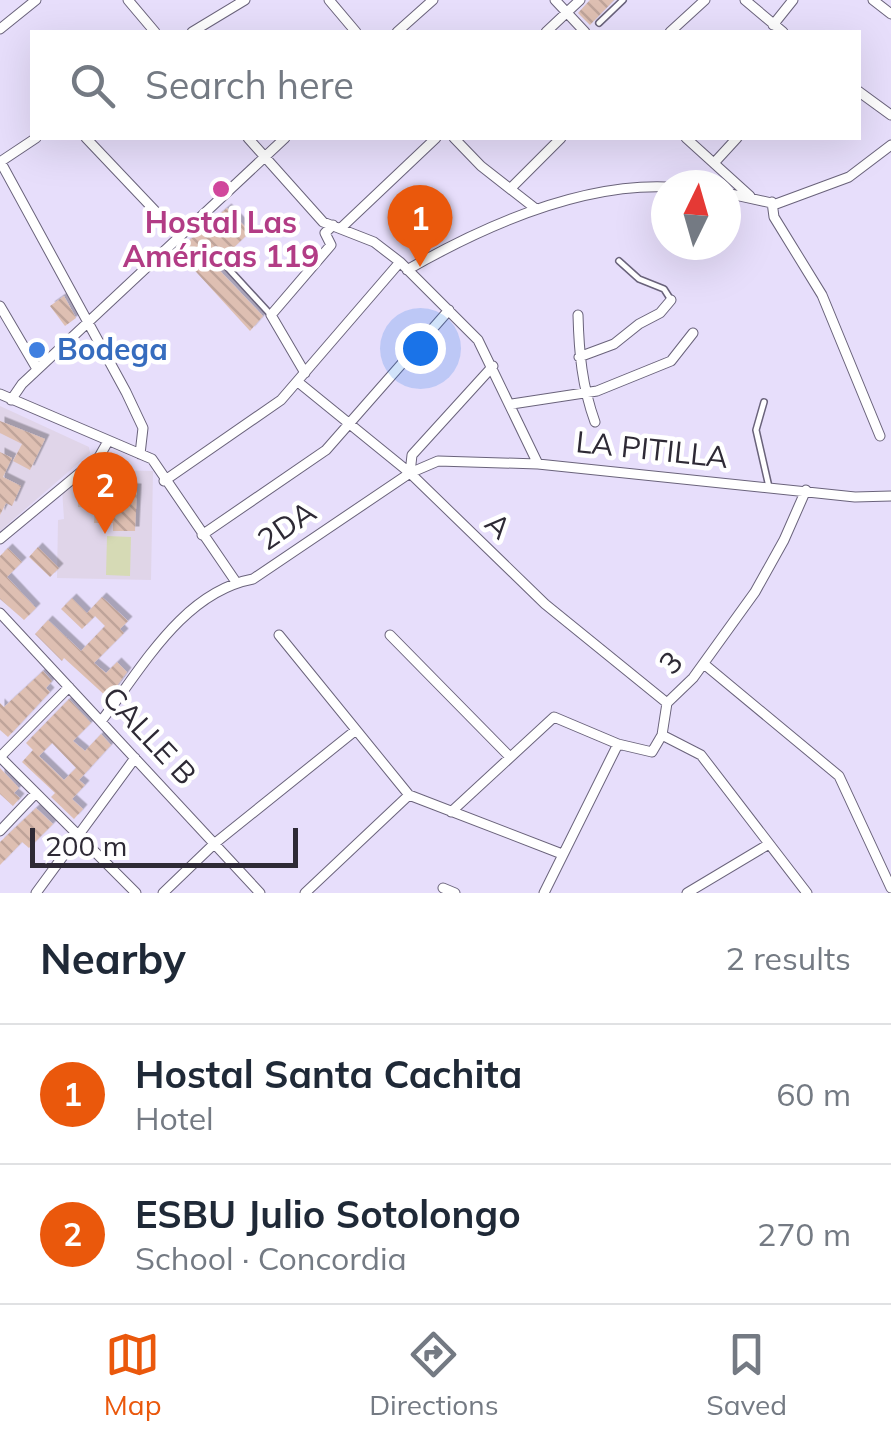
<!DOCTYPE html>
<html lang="en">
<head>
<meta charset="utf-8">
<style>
  body { margin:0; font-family:Mulish,sans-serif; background:#f6f6f7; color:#1f2937 }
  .compass { position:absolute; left:651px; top:170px; width:90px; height:90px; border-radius:50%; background:#fff; box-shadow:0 10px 40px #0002; rotate:5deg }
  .scale { position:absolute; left:30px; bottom:25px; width:268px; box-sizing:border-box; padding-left:10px; border:5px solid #2e2a35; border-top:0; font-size:28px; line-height:35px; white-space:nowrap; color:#2e2a35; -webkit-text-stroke:8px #fff; paint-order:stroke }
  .you { position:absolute; left:420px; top:348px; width:35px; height:35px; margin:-25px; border:8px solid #fff; border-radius:50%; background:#1a73e8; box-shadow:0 0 0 15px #1a73e833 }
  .badge { display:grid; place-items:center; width:65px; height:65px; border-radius:50%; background:#ea580c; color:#fff; font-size:32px; font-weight:700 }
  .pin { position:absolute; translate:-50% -82px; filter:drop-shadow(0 2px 5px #0008) }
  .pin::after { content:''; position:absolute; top:52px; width:35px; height:30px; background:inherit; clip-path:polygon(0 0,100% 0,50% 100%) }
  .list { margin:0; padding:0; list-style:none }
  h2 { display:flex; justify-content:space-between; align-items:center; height:130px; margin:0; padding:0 40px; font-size:42px }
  h2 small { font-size:32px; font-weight:400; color:#747a83 }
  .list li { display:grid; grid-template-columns:65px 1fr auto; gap:30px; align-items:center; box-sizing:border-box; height:140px; padding:0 40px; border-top:2px solid #e0e1e3 }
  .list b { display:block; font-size:38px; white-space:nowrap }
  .list p { margin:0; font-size:32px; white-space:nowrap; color:#747a83 }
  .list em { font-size:32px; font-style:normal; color:#747a83 }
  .icon { flex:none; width:55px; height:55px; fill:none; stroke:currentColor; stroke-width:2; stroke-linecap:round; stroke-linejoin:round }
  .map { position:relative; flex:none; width:891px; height:893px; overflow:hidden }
  .search { position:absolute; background:#fff; box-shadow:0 10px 40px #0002; left:30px; right:30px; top:30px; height:110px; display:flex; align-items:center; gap:25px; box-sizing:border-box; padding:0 35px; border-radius:0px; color:#747a83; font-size:38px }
  .sheet { height:410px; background:#fff }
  nav { display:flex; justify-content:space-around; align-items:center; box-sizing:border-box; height:140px; border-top:2px solid #e0e1e3; background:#fff; font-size:28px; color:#747a83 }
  nav a { display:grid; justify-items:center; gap:5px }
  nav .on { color:#ea580c }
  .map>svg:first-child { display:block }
  .education { fill:#e0d5e9 }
  .garden { fill:#d6dab5 }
  .building { fill:url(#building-back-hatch); fill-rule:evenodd; filter:url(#shadow) }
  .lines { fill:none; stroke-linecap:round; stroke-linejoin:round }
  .lane-casing { stroke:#6a637b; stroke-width:8 }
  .street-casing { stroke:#6a637b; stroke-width:11 }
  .lane { stroke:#fff; stroke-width:5 }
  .street { stroke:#fff; stroke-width:9 }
  .hotel-dot { fill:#d1479c; stroke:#fff; stroke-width:4 }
  .shop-dot { fill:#3f7fe0; stroke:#fff; stroke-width:4 }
  .labels { text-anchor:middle; stroke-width:9; stroke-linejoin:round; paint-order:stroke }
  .hotel-label { font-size:30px; font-weight:bold; fill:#b23c85; stroke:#fff }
  .shop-label { font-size:30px; font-weight:bold; fill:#366cbe; stroke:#fff; text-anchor:start }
  .street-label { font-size:30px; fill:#2e2a35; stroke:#fff }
</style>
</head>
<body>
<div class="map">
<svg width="891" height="893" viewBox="0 0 891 893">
  <defs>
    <pattern id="building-back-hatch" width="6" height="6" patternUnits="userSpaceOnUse" patternTransform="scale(2.5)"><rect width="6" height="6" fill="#debfb2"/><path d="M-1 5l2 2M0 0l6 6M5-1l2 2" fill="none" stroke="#bfa49a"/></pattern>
    <filter id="shadow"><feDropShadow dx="4.5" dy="-4.5" stdDeviation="0" flood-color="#0004"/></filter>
  </defs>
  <rect width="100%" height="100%" fill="#e7defb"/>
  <path class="education" d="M 0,406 L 89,447 L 90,453 L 0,531 Z
    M 99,470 L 153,471 L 151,580 L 57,578 L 58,520 L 64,519 L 62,489 Z"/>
  <path class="garden" d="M 107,536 L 131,537 L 130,576 L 106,575 Z"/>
  <path class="building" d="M 590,0 L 614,0 L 590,25 L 578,13 Z
    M 227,208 L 250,232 L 226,255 L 216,246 L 209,249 L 206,256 L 263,316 L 250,331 L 177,251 Z
    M 64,296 L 76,318 L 65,326 L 50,306 Z
    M 0,421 L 45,439 L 30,470 L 13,461 L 22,444 L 0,433 Z
    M 0,452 L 12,458 L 3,477 L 21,486 L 12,506 L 6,503 L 0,515 Z
    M 120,487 L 137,488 L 135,531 L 113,531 L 113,523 L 94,523 L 95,508 L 78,507 L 78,497 L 120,498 Z
    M 38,547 L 59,568 L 50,577 L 29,557 Z
    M 8,548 L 22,562 L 7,577 L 36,608 L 24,620 L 0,599 L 0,556 Z
    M 102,597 L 128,621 L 120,629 L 124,633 L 94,663 L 106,673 L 117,662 L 127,672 L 108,698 L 64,658 L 62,661 L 35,634 L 48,620 L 81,651 L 105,626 L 95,616 L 82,629 L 61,609 L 72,598 L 87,613 Z
    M 43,671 L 52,681 L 46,688 L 50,692 L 8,737 L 0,730 L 0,703 L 4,707 Z
    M 69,699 L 91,723 L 73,741 L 85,751 L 101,734 L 111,745 L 79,780 L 85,785 L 72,799 L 83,809 L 74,819 L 51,797 L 55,793 L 22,762 L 33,750 L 26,743 ZM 52,743 L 76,768 L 64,780 L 39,756 Z
    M 0,768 L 19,788 L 14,793 L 20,798 L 13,806 L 0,794 Z
    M 36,808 L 53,824 L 29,848 L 22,842 L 0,865 L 0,842 Z"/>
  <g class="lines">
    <defs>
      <path id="lane" d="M 599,23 L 623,0
        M 214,253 L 271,315
        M 619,261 L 639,279 L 664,289 L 671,300
        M 764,402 L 756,430 L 769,487"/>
      <path id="street" d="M 128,0 L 155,32
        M 329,0 L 356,32
        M 555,0 L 585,32
        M 745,0 L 783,32
        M 873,0 L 891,14
        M 773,25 L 793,0
        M 0,29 L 36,0
        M 192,32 L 245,0
        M 397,32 L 433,0
        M 546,32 L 580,0
        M 670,32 L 705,0
        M 858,91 L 891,115
        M 86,138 L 178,235
        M 248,138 L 323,222 L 374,242 L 400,262 L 478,340 L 538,464
        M 454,138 L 481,166 L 536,209
        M 686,138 L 750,196
        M 0,161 L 126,392 L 143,428 L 140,454
        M 0,162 L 36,138
        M 714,163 L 737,138
        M 512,187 L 561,138
        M 726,193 L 776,204 L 849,177 L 891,145
        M 772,202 L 774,217 L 822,295 L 880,436
        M 342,227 L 436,138
        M 407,270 C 482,227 579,184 666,187
        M 0,306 L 37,369
        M 578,315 C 579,353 582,386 595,422
        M 579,357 L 614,344 L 639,324 L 660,313 L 671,300
        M 305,373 L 271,315 L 331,245 L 325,233 L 333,225
        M 298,382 L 410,473 L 545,604 L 667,703
        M 0,394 L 152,459 L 236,582
        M 11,400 L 22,384 L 285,138
        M 512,404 L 597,391 L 671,361 L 693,333
        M 410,473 L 412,455 L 493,366
        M 164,481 L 281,400 L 400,262
        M 202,535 L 326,450 L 449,310
        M 0,539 L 99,457 L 107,443
        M 0,613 L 260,893
        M 279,635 L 409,795 L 562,854
        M 390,635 L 509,756
        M 704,664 L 839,776 L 891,888
        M 102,720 C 142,668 183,592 253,579 L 410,473 L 438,461 L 538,464 L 855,497 L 891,496
        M 662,735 L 701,755 L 807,893
        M 0,757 L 136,893
        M 0,757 L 69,687
        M 451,812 L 554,717 L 618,744 L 652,752 L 662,735 L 667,703 L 693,678 L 755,592 L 784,540 L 806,490
        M 0,831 L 36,793
        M 443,888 L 455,893
        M 36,893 L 135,758
        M 163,893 L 214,844 L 356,730
        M 305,893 L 409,795
        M 544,893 L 618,744
        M 687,893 L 769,844"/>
    </defs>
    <use href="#lane" class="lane-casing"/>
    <use href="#street" class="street-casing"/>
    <use href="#lane" class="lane"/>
    <use href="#street" class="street"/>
  </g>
  <circle class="hotel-dot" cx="221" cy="189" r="10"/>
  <circle class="shop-dot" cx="37" cy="350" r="10"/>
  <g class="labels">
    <g class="hotel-label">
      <text x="221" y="233">Hostal Las<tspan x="221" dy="34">Américas 119</tspan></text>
    </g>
    <g class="shop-label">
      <text x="57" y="360">Bodega</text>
    </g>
    <g class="street-label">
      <text transform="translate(652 450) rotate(6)" y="10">LA PITILLA</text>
      <text transform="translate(287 526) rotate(-34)" y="10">2DA</text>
      <text transform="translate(498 526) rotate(43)" y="10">A</text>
      <text transform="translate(671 663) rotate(-47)" y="10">3</text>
      <text transform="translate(149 736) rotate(47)" y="10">CALLE B</text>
    </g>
  </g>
</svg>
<svg class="compass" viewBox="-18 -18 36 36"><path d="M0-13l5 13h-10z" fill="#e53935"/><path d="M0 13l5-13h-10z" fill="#747a83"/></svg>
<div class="scale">200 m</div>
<div class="you"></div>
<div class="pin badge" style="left:420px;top:267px">1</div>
<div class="pin badge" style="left:105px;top:534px">2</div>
<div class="search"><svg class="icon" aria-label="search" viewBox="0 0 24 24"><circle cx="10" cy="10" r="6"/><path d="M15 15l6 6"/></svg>Search here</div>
</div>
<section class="sheet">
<h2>Nearby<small>2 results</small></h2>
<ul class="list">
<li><span class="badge">1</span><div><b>Hostal Santa Cachita</b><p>Hotel</p></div><em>60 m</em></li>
<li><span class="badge">2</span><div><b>ESBU Julio Sotolongo</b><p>School · Concordia</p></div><em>270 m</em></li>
</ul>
</section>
<nav>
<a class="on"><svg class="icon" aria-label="map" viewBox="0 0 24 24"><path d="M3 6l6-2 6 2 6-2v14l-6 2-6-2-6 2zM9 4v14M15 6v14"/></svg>Map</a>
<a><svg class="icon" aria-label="directions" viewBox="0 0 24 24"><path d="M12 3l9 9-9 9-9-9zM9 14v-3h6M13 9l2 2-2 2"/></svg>Directions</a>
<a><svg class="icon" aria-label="saved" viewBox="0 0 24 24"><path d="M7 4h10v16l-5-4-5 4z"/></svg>Saved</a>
</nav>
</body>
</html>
